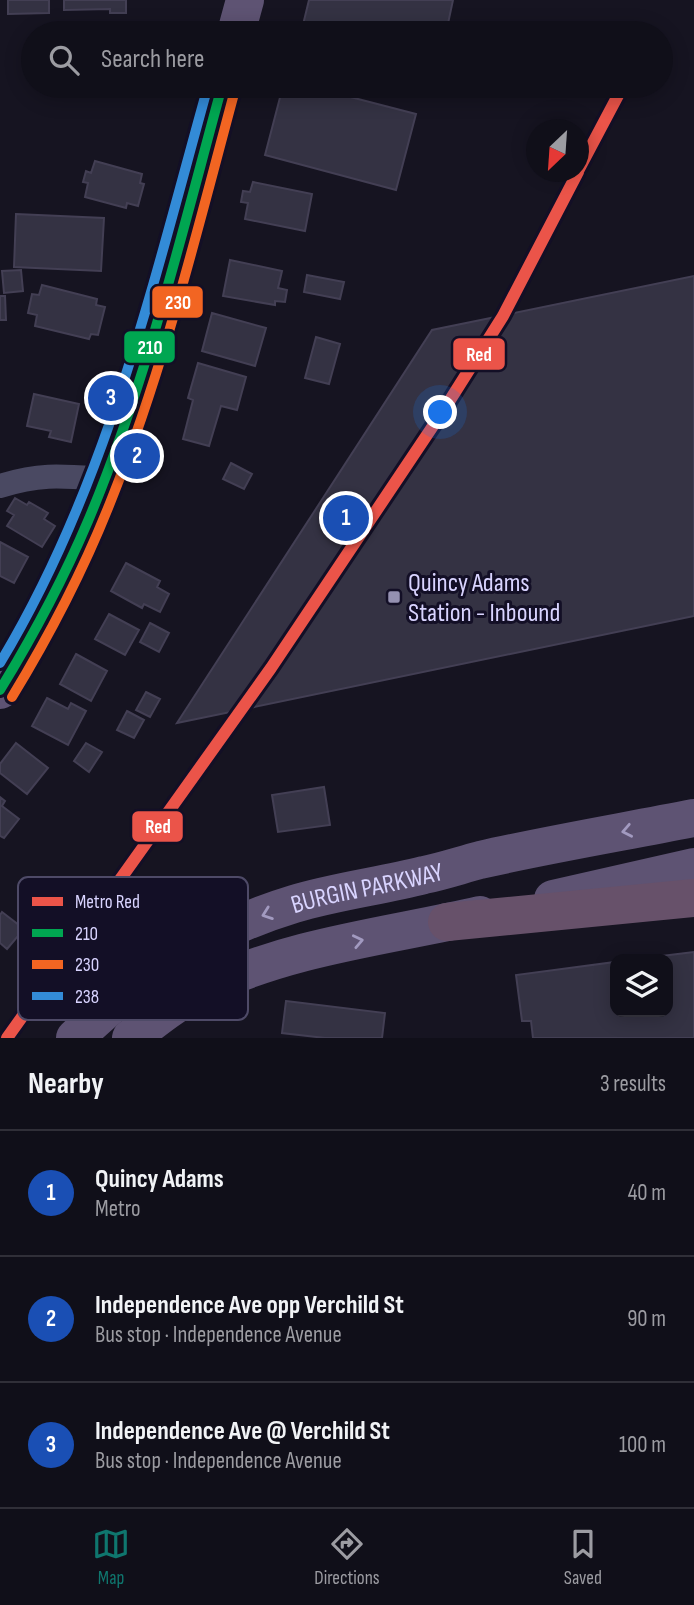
<!DOCTYPE html>
<html lang="en">
<head>
<meta charset="utf-8">
<style>
  body { margin:0; font-family:"Sofia Sans Condensed",sans-serif; background:#1e1d26; color:#f1f3f6 }
  .controls { position:absolute; right:21px; bottom:21px; display:grid; overflow:hidden; border-radius:14px; box-shadow:0 4px 18px #0003 }
  .controls button { width:63px; height:63px; display:grid; place-items:center; padding:0; border:0; border-bottom:2px solid #302f38; background:#100f19; color:#f1f3f6; font:35px sans-serif }
  .compass { position:absolute; left:526px; top:119px; width:63px; height:63px; border-radius:50%; background:#100f19; box-shadow:0 4px 18px #0003; rotate:205deg }
  .you { position:absolute; left:441px; top:413px; width:24px; height:24px; margin:-18px; border:5px solid #fff; border-radius:50%; background:#1a73e8; box-shadow:0 0 0 10px #1a73e833 }
  .badge { display:grid; place-items:center; width:46px; height:46px; border-radius:50%; background:#0f766e; color:#fff; font-size:23px; font-weight:700 }
  .pin { position:absolute; translate:-50% -50%; border:4px solid #fff; box-shadow:0 2px 7px #0006 }
  .list { margin:0; padding:0; list-style:none }
  h2 { display:flex; justify-content:space-between; align-items:center; height:91px; margin:0; padding:0 28px; font-size:30px }
  h2 small { font-size:23px; font-weight:400; color:#9c9ca2 }
  .list li { display:grid; grid-template-columns:46px 1fr auto; gap:21px; align-items:center; box-sizing:border-box; height:126px; padding:0 28px; border-top:2px solid #302f38 }
  .list b { display:block; font-size:26px; white-space:nowrap }
  .list p { margin:0; font-size:23px; white-space:nowrap; color:#9c9ca2 }
  .list em { font-size:23px; font-style:normal; color:#9c9ca2 }
  .icon { flex:none; width:38px; height:38px; fill:none; stroke:currentColor; stroke-width:2; stroke-linecap:round; stroke-linejoin:round }
  .map { position:relative; flex:none; width:694px; height:1038px; overflow:hidden }
  .search { position:absolute; background:#100f19; box-shadow:0 4px 18px #0003; left:21px; right:21px; top:21px; height:77px; display:flex; align-items:center; gap:18px; box-sizing:border-box; padding:0 24px; border-radius:38px; color:#9c9ca2; font-size:26px }
  .sheet { height:469px; background:#100f19 }
  nav { display:flex; justify-content:space-around; align-items:center; box-sizing:border-box; height:98px; border-top:2px solid #302f38; background:#100f19; font-size:19px; color:#9c9ca2 }
  nav a { display:grid; justify-items:center; gap:4px }
  nav .on { color:#0f766e }
  .map>svg:first-child { display:block }
  .building { fill:#343243; stroke:#433f54; stroke-width:2 }
  .lines { fill:none; stroke-linecap:round; stroke-linejoin:round }
  .minor { stroke:#4a4962; stroke-width:24 }
  .primary { stroke:#5e5373; stroke-width:38 }
  .motorway { stroke:#67516a; stroke-width:38 }
  .bus-1-casing { stroke:#130f26; stroke-width:16 }
  .bus-2-casing { stroke:#130f26; stroke-width:16 }
  .bus-3-casing { stroke:#130f26; stroke-width:16 }
  .bus-1 { stroke:#00a651; stroke-width:10 }
  .bus-2 { stroke:#f26522; stroke-width:10 }
  .bus-3 { stroke:#338bd7; stroke-width:10 }
  .metro-1-casing { stroke:#130f26; stroke-width:18 }
  .metro-1 { stroke:#eb5449; stroke-width:12 }
  .oneway { stroke:#a29ac0 }
  .poi-dot { fill:#9591b1; stroke:#130f26; stroke-width:2.5 }
  .labels { text-anchor:middle; stroke-width:6; stroke-linejoin:round; paint-order:stroke }
  .poi-label { font-size:26px; fill:#d9d4ff; stroke:#130f26; text-anchor:start }
  .street-label { font-size:26px; fill:#d9d4ff; stroke:#130f26 }
  .key { fill:#130f26; stroke:#4e4a67; stroke-width:2 }
  .key-label { font-size:19px; fill:#d9d4ff }
  .line-badge { stroke:#130f26; stroke-width:2.5 }
  .badge-label { font-size:19px; text-anchor:middle; font-weight:bold; fill:#fff }
</style>
</head>
<body>
<div class="map">
<svg width="694" height="1038" viewBox="0 0 694 1038">
  <rect width="100%" height="100%" fill="#161421"/>
  <path class="building" d="M 8,0 L 49,0 L 49,13 L 8,14 Z
    M 64,0 L 126,0 L 126,13 L 110,13 L 110,9 L 64,10 Z
    M 309,0 L 453,0 L 446,33 L 301,33 Z
    M 283,86 L 308,86 L 416,114 L 396,190 L 265,155 Z
    M 95,161 L 142,174 L 140,183 L 144,184 L 138,206 L 127,203 L 126,208 L 85,197 L 88,183 L 83,182 L 86,171 L 91,173 Z
    M 253,182 L 312,194 L 305,231 L 245,219 L 248,203 L 241,202 L 243,191 L 250,192 Z
    M 16,214 L 104,218 L 101,271 L 14,267 Z
    M 230,260 L 282,271 L 278,288 L 287,290 L 285,302 L 275,301 L 275,305 L 223,296 Z
    M 21,270 L 23,291 L 4,293 L 2,271 Z
    M 307,275 L 344,282 L 340,299 L 304,292 Z
    M 694,276 L 694,616 L 177,723 L 432,330 Z
    M 42,285 L 97,299 L 96,305 L 105,307 L 98,335 L 91,334 L 89,339 L 35,326 L 37,315 L 28,313 L 32,294 L 39,295 Z
    M 0,296 L 5,296 L 6,320 L 0,320 Z
    M 212,313 L 266,328 L 255,366 L 202,351 Z
    M 316,337 L 340,344 L 329,384 L 305,378 Z
    M 198,363 L 246,377 L 237,410 L 221,406 L 209,446 L 183,439 L 193,400 L 188,398 Z
    M 34,394 L 79,404 L 71,442 L 49,437 L 51,431 L 27,426 Z
    M 231,463 L 252,474 L 244,489 L 223,479 Z
    M 15,498 L 27,505 L 29,502 L 48,513 L 44,519 L 55,526 L 42,547 L 7,526 L 14,515 L 7,511 Z
    M 0,542 L 28,557 L 14,583 L 0,576 Z
    M 126,563 L 160,581 L 157,587 L 169,594 L 160,612 L 144,604 L 142,608 L 111,591 Z
    M 109,614 L 139,630 L 125,655 L 95,639 Z
    M 150,623 L 169,633 L 159,652 L 140,642 Z
    M 76,654 L 107,671 L 91,701 L 60,684 Z
    M 146,692 L 160,699 L 150,717 L 136,710 Z
    M 47,698 L 68,709 L 71,703 L 86,711 L 68,745 L 32,726 Z
    M 127,711 L 144,720 L 134,738 L 117,730 Z
    M 16,743 L 48,768 L 27,794 L 0,773 L 0,764 Z
    M 86,743 L 102,752 L 89,772 L 74,761 Z
    M 324,787 L 330,825 L 278,832 L 272,795 Z
    M 0,797 L 5,801 L 2,806 L 19,819 L 4,838 L 0,836 Z
    M 2,912 L 24,929 L 7,949 L 0,943 L 0,915 Z
    M 694,952 L 694,1038 L 533,1038 L 531,1021 L 522,1021 L 516,975 L 615,962 L 615,1012 L 668,1012 L 668,959 L 637,959 Z
    M 286,1001 L 385,1013 L 382,1038 L 325,1038 L 282,1033 Z"/>
  <g class="lines">
    <path class="minor" d="M 0,486 C 41,473 63,476 105,479"/>
    <g class="primary">
      <path d="M 236,33 L 245,0"/>
      <path d="M 0,690 C 45,618 82,541 111,462 C 157,340 187,211 222,86"/>
      <path d="M 553,899 L 694,867"/>
      <path id="s1" d="M 75,1038 C 142,974 205,931 294,904 C 337,891 381,886 424,875 C 443,871 461,865 480,860 C 551,844 623,832 694,818"/>
      <path d="M 131,1038 C 155,1019 179,1000 206,987 C 292,946 389,936 480,915"/>
    </g>
    <path class="motorway" d="M 447,922 L 694,898"/>
    <defs>
      <path id="bus-1" d="M 0,690 C 33,636 63,580 88,521 C 147,381 182,232 222,86"/>
      <path id="bus-2" d="M 12,697 C 51,633 85,567 112,498 C 165,365 198,227 235,90"/>
      <path id="bus-3" d="M 0,663 C 107,486 153,283 208,86"/>
    </defs>
    <use href="#bus-1" class="bus-1-casing"/>
    <use href="#bus-2" class="bus-2-casing"/>
    <use href="#bus-3" class="bus-3-casing"/>
    <use href="#bus-1" class="bus-1"/>
    <use href="#bus-2" class="bus-2"/>
    <use href="#bus-3" class="bus-3"/>
    <defs>
      <path id="metro-1" d="M 578,171 L 623,86
        M 7,1038 L 271,668 L 445,408 L 503,316 L 578,172"/>
    </defs>
    <use href="#metro-1" class="metro-1-casing"/>
    <use href="#metro-1" class="metro-1"/>
  </g>
  <defs><path id="oneway-chevron" d="M-2-3.5L2.5 0L-2 3.5" fill="none" stroke-width="1.6" stroke-linecap="round" stroke-linejoin="round" transform="scale(1.75)"/></defs>
  <g class="oneway">
    <use href="#oneway-chevron" transform="translate(627 831) rotate(169)"/>
    <use href="#oneway-chevron" transform="translate(267 914) rotate(160)"/>
    <use href="#oneway-chevron" transform="translate(358 941) rotate(-12)"/>
  </g>
  <rect class="poi-dot" x="387" y="590" width="14" height="14" rx="3.5"/>
  <g class="labels">
    <g class="poi-label">
      <text x="408" y="591">Quincy Adams<tspan x="408" dy="30">Station - Inbound</tspan></text>
    </g>
    <g class="street-label">
      <text dy="9" stroke="none"><textPath href="#s1" startOffset="334">BURGIN PARKWAY</textPath></text>
    </g>
  </g>
  <rect x="18" y="877" width="230" height="143" rx="10" class="key"/>
  <rect x="32" y="897" width="31" height="9" fill="#eb5449"/>
  <rect x="32" y="929" width="31" height="8" fill="#00a651"/>
  <rect x="32" y="960" width="31" height="9" fill="#f26522"/>
  <rect x="32" y="992" width="31" height="8" fill="#338bd7"/>
  <g class="key-label">
    <text x="75" y="908">Metro Red</text>
    <text x="75" y="940">210</text>
    <text x="75" y="971">230</text>
    <text x="75" y="1003">238</text>
  </g>
  <g class="line-badge">
    <rect x="151" y="285" width="53" height="34" rx="7" fill="#f26522"/>
    <rect x="123" y="330" width="53" height="34" rx="7" fill="#00a651"/>
    <rect x="452" y="337" width="54" height="34" rx="7" fill="#eb5449"/>
    <rect x="131" y="810" width="53" height="33" rx="7" fill="#eb5449"/>
  </g>
  <g class="badge-label">
    <text x="178" y="309">230</text>
    <text x="150" y="354">210</text>
    <text x="479" y="361">Red</text>
    <text x="158" y="833">Red</text>
  </g>
</svg>
<div class="controls">
<button><svg class="icon" aria-label="layers" viewBox="0 0 24 24"><path d="M12 4l9 5-9 5-9-5zM3 14l9 5 9-5"/></svg></button>
</div>
<svg class="compass" viewBox="-18 -18 36 36"><path d="M0-13l5 13h-10z" fill="#e53935"/><path d="M0 13l5-13h-10z" fill="#9c9ca2"/></svg>
<div class="you"></div>
<div class="pin badge" style="left:346px;top:518px;background:#1a4fb4">1</div>
<div class="pin badge" style="left:137px;top:456px;background:#1a4fb4">2</div>
<div class="pin badge" style="left:111px;top:398px;background:#1a4fb4">3</div>
<div class="search"><svg class="icon" aria-label="search" viewBox="0 0 24 24"><circle cx="10" cy="10" r="6"/><path d="M15 15l6 6"/></svg>Search here</div>
</div>
<section class="sheet">
<h2>Nearby<small>3 results</small></h2>
<ul class="list">
<li><span class="badge" style="background:#1a4fb4">1</span><div><b>Quincy Adams</b><p>Metro</p></div><em>40 m</em></li>
<li><span class="badge" style="background:#1a4fb4">2</span><div><b>Independence Ave opp Verchild St</b><p>Bus stop · Independence Avenue</p></div><em>90 m</em></li>
<li><span class="badge" style="background:#1a4fb4">3</span><div><b>Independence Ave @ Verchild St</b><p>Bus stop · Independence Avenue</p></div><em>100 m</em></li>
</ul>
</section>
<nav>
<a class="on"><svg class="icon" aria-label="map" viewBox="0 0 24 24"><path d="M3 6l6-2 6 2 6-2v14l-6 2-6-2-6 2zM9 4v14M15 6v14"/></svg>Map</a>
<a><svg class="icon" aria-label="directions" viewBox="0 0 24 24"><path d="M12 3l9 9-9 9-9-9zM9 14v-3h6M13 9l2 2-2 2"/></svg>Directions</a>
<a><svg class="icon" aria-label="saved" viewBox="0 0 24 24"><path d="M7 4h10v16l-5-4-5 4z"/></svg>Saved</a>
</nav>
</body>
</html>
